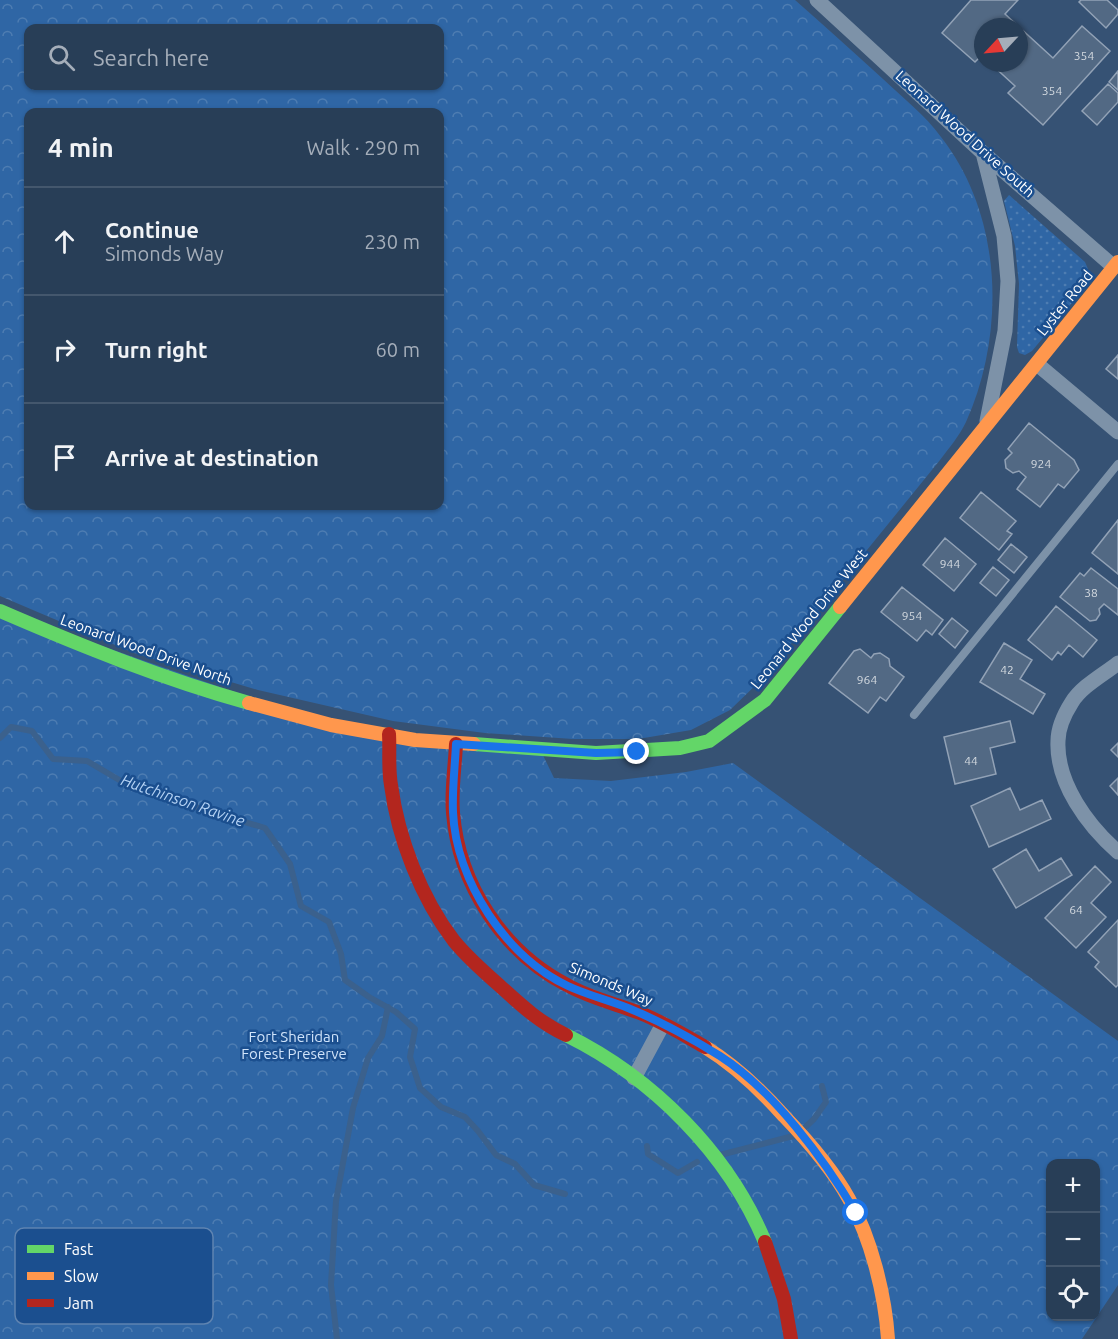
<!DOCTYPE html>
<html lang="en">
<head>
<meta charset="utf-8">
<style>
  body { margin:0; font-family:Ubuntu,sans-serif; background:#30455d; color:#f1f3f6 }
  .controls { position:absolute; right:18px; bottom:18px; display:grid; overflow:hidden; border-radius:12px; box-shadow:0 2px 4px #0004 }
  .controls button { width:54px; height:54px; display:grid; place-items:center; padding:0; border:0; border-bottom:2px solid #44576d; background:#283e57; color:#f1f3f6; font:30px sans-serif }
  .compass { position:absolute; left:974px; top:18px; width:54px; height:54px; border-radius:50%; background:#283e57; box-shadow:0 2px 4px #0004; rotate:244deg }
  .stop { position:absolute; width:18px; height:18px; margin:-14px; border:4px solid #1a73e8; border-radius:50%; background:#fff }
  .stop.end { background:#1a73e8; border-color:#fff; box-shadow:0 2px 6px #0008 }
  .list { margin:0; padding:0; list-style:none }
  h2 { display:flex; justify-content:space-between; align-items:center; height:78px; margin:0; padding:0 24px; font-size:26px }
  h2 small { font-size:20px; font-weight:400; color:#a5aeba }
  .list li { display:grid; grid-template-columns:39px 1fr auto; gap:18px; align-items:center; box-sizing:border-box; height:108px; padding:0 24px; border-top:2px solid #44576d }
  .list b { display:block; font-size:22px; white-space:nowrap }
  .list p { margin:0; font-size:20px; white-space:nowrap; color:#a5aeba }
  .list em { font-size:20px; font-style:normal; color:#a5aeba }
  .icon { flex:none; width:33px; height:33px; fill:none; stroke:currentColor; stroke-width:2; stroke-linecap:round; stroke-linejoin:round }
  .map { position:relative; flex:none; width:1118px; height:1339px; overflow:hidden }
  .search { position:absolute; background:#283e57; box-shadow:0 2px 4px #0004; left:24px; top:24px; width:420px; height:66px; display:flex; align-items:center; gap:15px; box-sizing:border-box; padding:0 21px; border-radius:12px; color:#a5aeba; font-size:22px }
  .panel { position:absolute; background:#283e57; box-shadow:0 2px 4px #0004; left:24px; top:108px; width:420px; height:402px; border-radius:12px }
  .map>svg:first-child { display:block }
  .grass { fill:url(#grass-dots) }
  .forest { fill:url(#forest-crowns); fill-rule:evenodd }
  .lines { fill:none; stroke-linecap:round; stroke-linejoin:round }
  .stream { stroke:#3b618d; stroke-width:6 }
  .building { fill:#526984; stroke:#92a2b6; stroke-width:1.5 }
  .lane { stroke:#7d92a8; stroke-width:8 }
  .street { stroke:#7d92a8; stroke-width:15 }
  .fast { stroke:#63d668; stroke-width:14 }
  .slow { stroke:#ff974d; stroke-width:14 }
  .jam { stroke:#b3261e; stroke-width:14 }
  .route { stroke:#1a73e8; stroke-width:8 }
  .labels { text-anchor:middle; stroke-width:5; stroke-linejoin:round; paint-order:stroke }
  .number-label { font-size:12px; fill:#d4dae0 }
  .street-label { font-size:15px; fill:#fff; stroke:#1b4f8f }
  .park-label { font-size:15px; fill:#cfe3fa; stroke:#1b4f8f }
  .water-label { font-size:16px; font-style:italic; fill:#b5d3f5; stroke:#1b4f8f }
  .key { fill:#1b4f8f; stroke:#5f84b1; stroke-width:1.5 }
  .key-label { font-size:16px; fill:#fff }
</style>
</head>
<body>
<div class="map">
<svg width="1118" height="1339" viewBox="0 0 1118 1339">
  <defs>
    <pattern id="grass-dots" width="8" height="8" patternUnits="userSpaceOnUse" patternTransform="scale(1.5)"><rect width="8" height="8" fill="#2f66a5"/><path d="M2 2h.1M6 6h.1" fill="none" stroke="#4e7db2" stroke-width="1.8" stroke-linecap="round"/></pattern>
    <pattern id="forest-crowns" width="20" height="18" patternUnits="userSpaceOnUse" patternTransform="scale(1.5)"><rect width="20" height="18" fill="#2f66a5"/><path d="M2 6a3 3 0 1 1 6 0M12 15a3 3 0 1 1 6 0" fill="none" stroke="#4e7db2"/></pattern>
  </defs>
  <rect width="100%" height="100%" fill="#365274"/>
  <path class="grass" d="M 1009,195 L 1085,262 L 1088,269 L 1086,286 L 1032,351 L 1025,355 L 1019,353 L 1017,347 L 1019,284 L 1015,246 L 1004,201 Z"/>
  <path class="forest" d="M 0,0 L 795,0 C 825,26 854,53 883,79 C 903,98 925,115 941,137 C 1003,216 1006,333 966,422 C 960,435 949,448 940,460 L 764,677 L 730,710 L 691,730 L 638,739 L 573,739 L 485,733 L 393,721 L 258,690 L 134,653 L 0,596 ZM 28,28 L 440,28 L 440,86 L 28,86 ZM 28,112 L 440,112 L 440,506 L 28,506 Z
    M 0,611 L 331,725 L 540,749 L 554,778 L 611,781 L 686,772 L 733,763 L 1118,1041 L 1118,1285 L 1082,1339 L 0,1339 ZM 1050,1164 L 1096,1164 L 1096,1316 L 1050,1316 Z"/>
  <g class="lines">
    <path class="stream" d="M 0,738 L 11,727 L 32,731 L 53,759 L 87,761 L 121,781 L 167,793 L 198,808 L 265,828 L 290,864 L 301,906 L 329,922 L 341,954 L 345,980 L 369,997 L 396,1012 L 415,1029 L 410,1057 L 420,1088 L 441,1107 L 465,1117 L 478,1131 L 496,1155 L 515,1164 L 534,1185 L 565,1194
      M 647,1146 L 648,1154 L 678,1173 L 697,1162
      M 720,1155 L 797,1135 L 814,1119 L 826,1102 L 822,1086
      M 337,1339 L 331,1285 L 336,1201 L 353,1108 L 368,1058 L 382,1036 L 388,1007"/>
  </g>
  <path class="building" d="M 971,0 L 1018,0 L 1005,14 L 1019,27 L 983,27 L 983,56 L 982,55 L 975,62 L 942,33 Z
    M 1081,0 L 1107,0 L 1118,10 L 1118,14 L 1106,28 L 1079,2 Z
    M 1082,26 L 1110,51 L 1043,125 L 1008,93 L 1015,86 L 990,63 L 1019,63 L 1019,27 L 1053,58 Z
    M 1118,71 L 1118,90 L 1109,82 Z
    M 1108,84 L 1118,93 L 1118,102 L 1097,125 L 1082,111 Z
    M 1118,355 L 1118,379 L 1106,369 Z
    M 1029,423 L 1074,460 L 1079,470 L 1064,488 L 1058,484 L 1040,507 L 1017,489 L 1026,477 L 1019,471 L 1013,473 L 1006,468 L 1005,460 L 1012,453 L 1008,449 Z
    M 981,492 L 1016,521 L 1007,531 L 1012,534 L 999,550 L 960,518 Z
    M 1118,520 L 1118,574 L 1092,553 Z
    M 945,538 L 976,564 L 954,591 L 923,565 Z
    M 1011,544 L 1027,557 L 1014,573 L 998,560 Z
    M 993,567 L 1009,580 L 996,596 L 980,583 Z
    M 1091,568 L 1118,589 L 1118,615 L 1104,604 L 1099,609 L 1100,614 L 1096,620 L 1090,621 L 1060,597 L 1080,573 L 1084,576 Z
    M 902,587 L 943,620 L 932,635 L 926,630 L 917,641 L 881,612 Z
    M 1056,606 L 1097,640 L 1083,657 L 1069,645 L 1061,655 L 1058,652 L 1052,660 L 1028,640 Z
    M 952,618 L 968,631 L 955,648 L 939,634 Z
    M 1004,643 L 1032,660 L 1020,679 L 1045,694 L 1033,714 L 980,682 Z
    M 860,649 L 871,658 L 874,654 L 880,653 L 889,659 L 890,666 L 904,677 L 886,701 L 880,697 L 868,713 L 829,683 L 854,651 Z
    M 1010,721 L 1015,742 L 990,748 L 996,774 L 955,784 L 944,737 Z
    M 1118,743 L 1118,757 L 1111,750 Z
    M 1118,778 L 1118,795 L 1110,786 Z
    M 1010,788 L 1020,810 L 1042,800 L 1051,819 L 989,847 L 971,806 Z
    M 1026,849 L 1039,871 L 1061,858 L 1072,875 L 1016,908 L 993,869 Z
    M 1095,866 L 1111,882 L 1091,903 L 1106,917 L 1076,948 L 1045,918 Z
    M 1118,920 L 1118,985 L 1116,987 L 1095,967 L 1099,962 L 1088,952 Z"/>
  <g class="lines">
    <path class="lane" d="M 914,715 L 1118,464"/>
    <path class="street" d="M 817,0 L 983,153 L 1114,267
      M 983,153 L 1004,236 L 1008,281 L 1005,331 L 987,421
      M 1037,364 L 1118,432
      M 1118,663 C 1103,675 1082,686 1072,702 C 1065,713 1058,728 1058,741 C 1056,783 1088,826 1118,852
      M 634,1078 L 663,1024"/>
    <path class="fast" d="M 0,611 C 81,646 163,679 249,703
      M 474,744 L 596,753 L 680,748 L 709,741 L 765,700 L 840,607
      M 566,1035 C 653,1078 728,1153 765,1242"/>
    <path class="slow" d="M 840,607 L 1118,262
      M 249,703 L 331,725 L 415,740 L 474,744
      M 705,1047 C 736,1066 760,1089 784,1116 C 808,1141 832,1168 849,1199 C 871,1238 885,1294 888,1339"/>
    <path class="jam" d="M 389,734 C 390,751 388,768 391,785 C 398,838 421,898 454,941 C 468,958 484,972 500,986 C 522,1006 539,1022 566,1035
      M 456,744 C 455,767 451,790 453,813 C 459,885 503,952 567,985 C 590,998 616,1004 640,1013 C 663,1022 684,1035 705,1047
      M 765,1242 L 784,1299 L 791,1339"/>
  </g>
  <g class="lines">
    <path class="route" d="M 637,752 L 596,753 L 456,744 C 455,766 452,790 453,812 C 456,881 506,957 568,986 C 587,995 608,1000 628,1008 C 660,1021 691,1038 720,1056 C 773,1090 824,1159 856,1213"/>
  </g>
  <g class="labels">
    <g class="number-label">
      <text x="1084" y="60">354</text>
      <text x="1052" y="95">354</text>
      <text x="1041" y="468">924</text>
      <text x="950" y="568">944</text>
      <text x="1091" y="597">38</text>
      <text x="912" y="620">954</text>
      <text x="1007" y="674">42</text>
      <text x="867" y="684">964</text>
      <text x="971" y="765">44</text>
      <text x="1076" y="914">64</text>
    </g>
    <g class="street-label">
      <text transform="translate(965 134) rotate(42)" y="5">Leonard Wood Drive South</text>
      <text transform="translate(1065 303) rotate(-51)" y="5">Lyster Road</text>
      <text transform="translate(809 619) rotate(-51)" y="5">Leonard Wood Drive West</text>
      <text transform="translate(146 650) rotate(20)" y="5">Leonard Wood Drive North</text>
      <text transform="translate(611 984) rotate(23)" y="5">Simonds Way</text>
    </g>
    <g class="park-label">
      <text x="294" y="1042">Fort Sheridan<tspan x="294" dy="17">Forest Preserve</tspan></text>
    </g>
    <g class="water-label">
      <text transform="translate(183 800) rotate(19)" y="6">Hutchinson Ravine</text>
    </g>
  </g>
  <rect x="15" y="1228" width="198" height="96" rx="9" class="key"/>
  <rect x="27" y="1245" width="27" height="8" fill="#63d668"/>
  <rect x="27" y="1272" width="27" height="8" fill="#ff974d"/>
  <rect x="27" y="1299" width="27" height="8" fill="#b3261e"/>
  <g class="key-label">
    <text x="64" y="1255">Fast</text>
    <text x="64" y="1282">Slow</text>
    <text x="64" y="1309">Jam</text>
  </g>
</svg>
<div class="controls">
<button>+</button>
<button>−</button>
<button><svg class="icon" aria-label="locate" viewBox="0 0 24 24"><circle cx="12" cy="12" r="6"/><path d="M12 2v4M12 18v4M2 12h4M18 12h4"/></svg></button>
</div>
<svg class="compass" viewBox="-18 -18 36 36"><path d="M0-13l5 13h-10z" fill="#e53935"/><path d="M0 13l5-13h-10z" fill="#a5aeba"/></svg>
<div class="stop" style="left:856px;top:1213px"></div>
<div class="stop end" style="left:637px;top:752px"></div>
<div class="search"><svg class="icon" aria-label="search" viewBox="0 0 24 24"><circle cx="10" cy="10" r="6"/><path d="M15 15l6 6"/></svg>Search here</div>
<section class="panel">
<h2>4 min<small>Walk · 290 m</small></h2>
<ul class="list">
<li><svg class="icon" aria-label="ahead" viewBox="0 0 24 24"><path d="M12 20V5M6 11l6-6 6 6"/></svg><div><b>Continue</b><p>Simonds Way</p></div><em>230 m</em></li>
<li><svg class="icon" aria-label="right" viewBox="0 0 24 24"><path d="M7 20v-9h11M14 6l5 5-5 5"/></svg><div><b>Turn right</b></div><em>60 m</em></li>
<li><svg class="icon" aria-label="arrive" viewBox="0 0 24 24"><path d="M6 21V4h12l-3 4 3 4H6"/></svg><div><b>Arrive at destination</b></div></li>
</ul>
</section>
</div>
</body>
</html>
